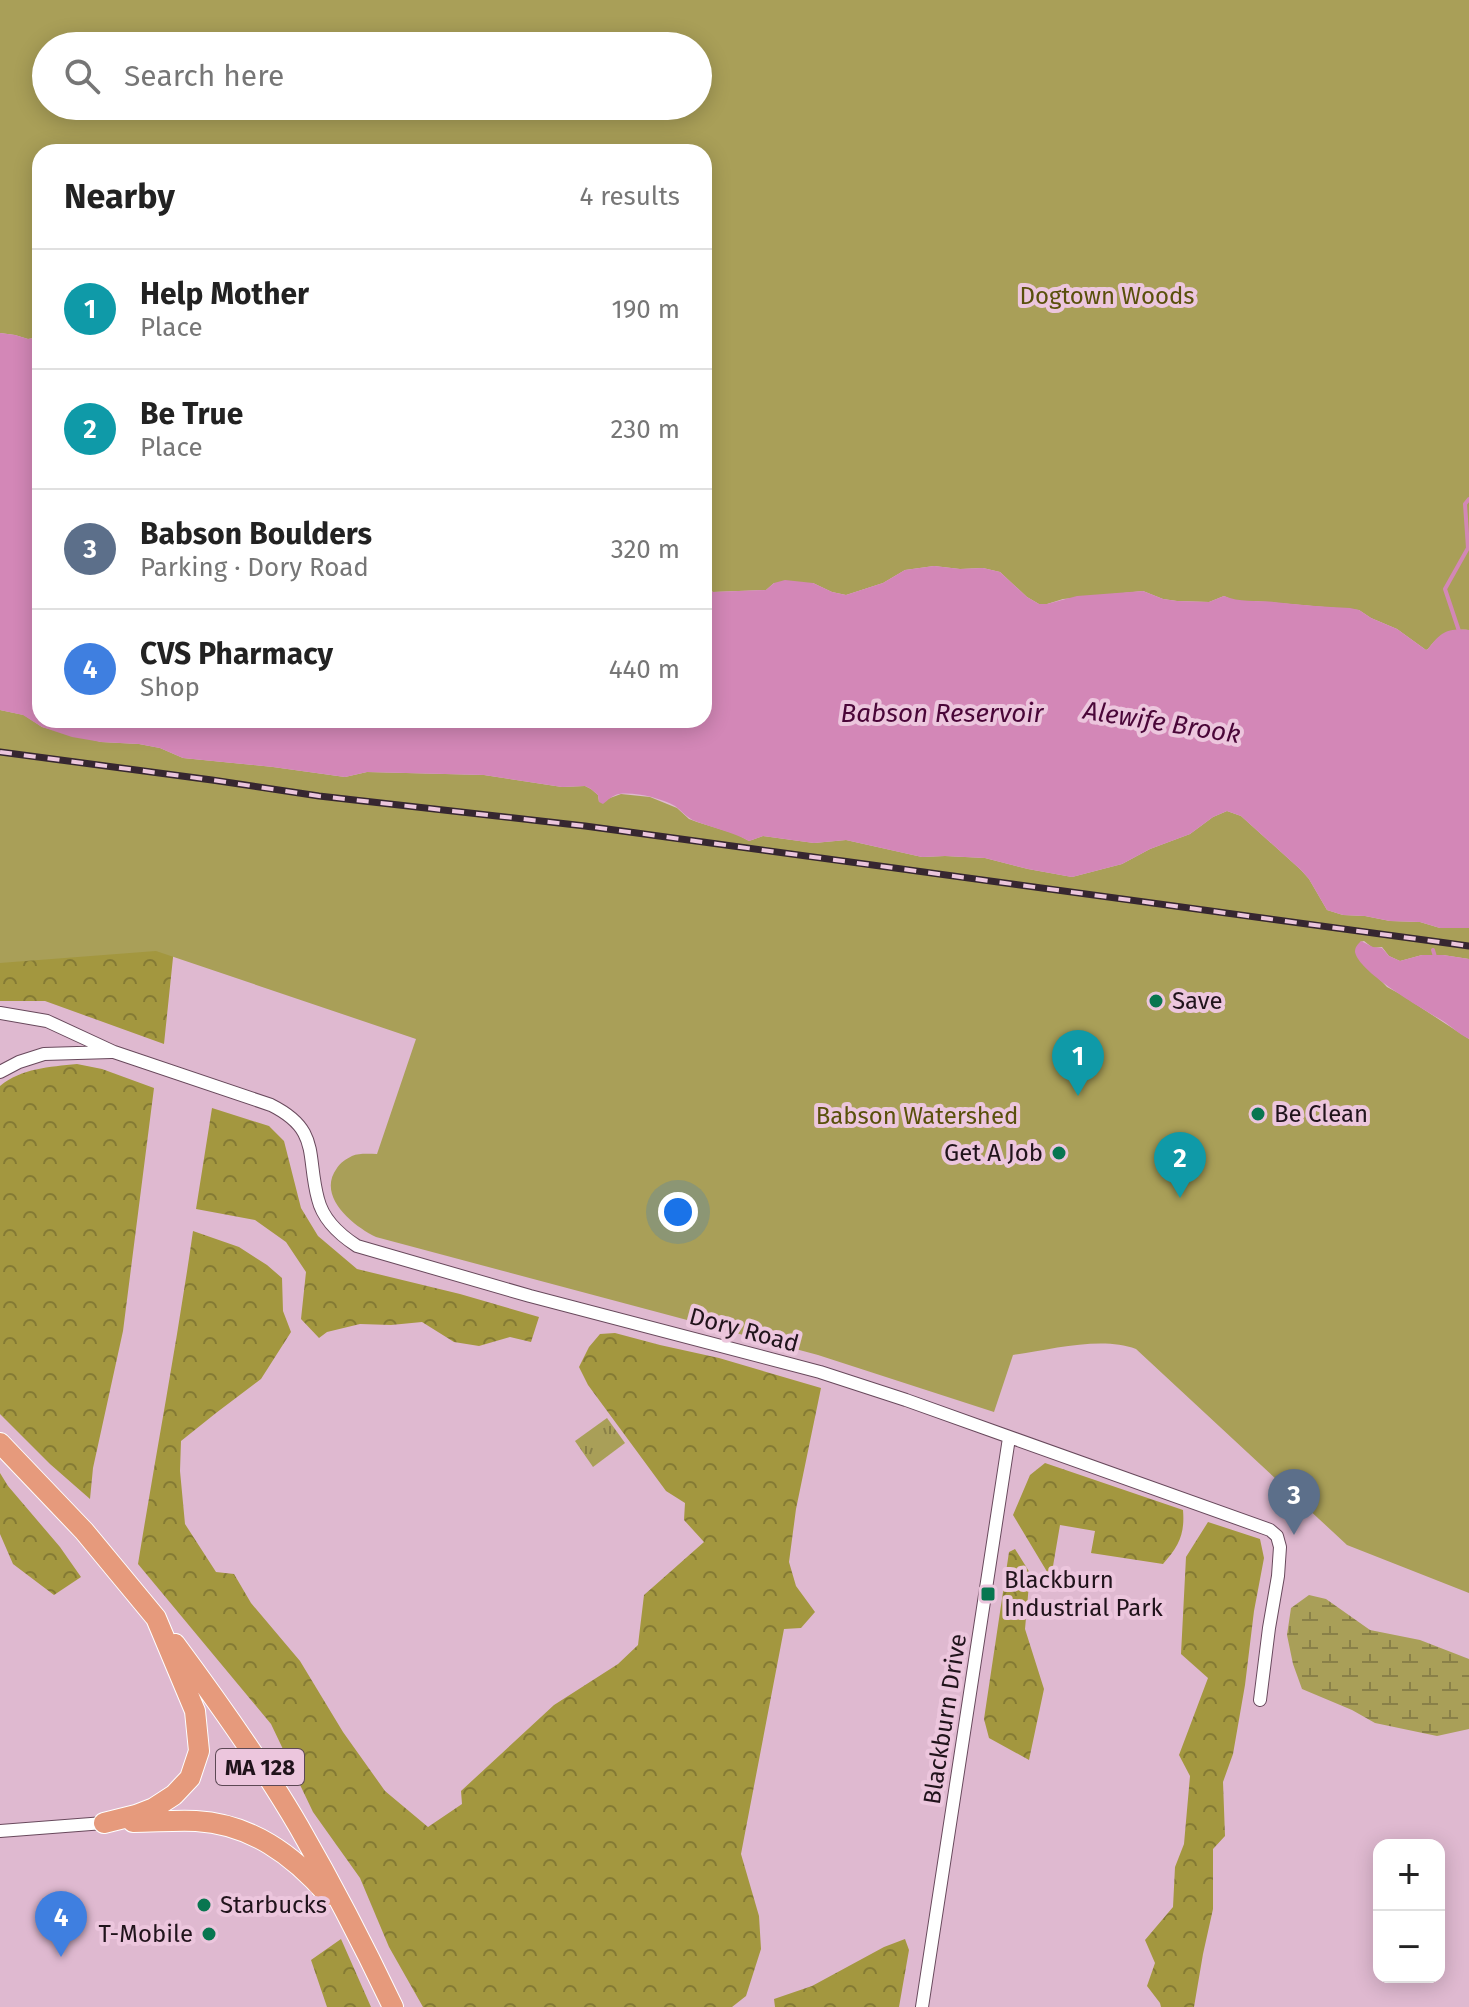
<!DOCTYPE html>
<html lang="en">
<head>
<meta charset="utf-8">
<style>
  body { margin:0; font-family:"Fira Sans",sans-serif; background:#f6f6f6; color:#222 }
  .controls { position:absolute; right:24px; bottom:24px; display:grid; overflow:hidden; border-radius:16px; box-shadow:0 4px 20px #0003 }
  .controls button { width:72px; height:72px; display:grid; place-items:center; padding:0; border:0; border-bottom:2px solid #e0e0e0; background:#fff; color:#222; font:40px sans-serif }
  .you { position:absolute; left:678px; top:1212px; width:28px; height:28px; margin:-20px; border:6px solid #fff; border-radius:50%; background:#1a73e8; box-shadow:0 0 0 12px #1a73e833 }
  .badge { display:grid; place-items:center; width:52px; height:52px; border-radius:50%; background:#7c3aed; color:#fff; font-size:26px; font-weight:700 }
  .pin { position:absolute; translate:-50% -66px; filter:drop-shadow(0 2px 4px #0008) }
  .pin::after { content:''; position:absolute; top:42px; width:28px; height:24px; background:inherit; clip-path:polygon(0 0,100% 0,50% 100%) }
  .list { margin:0; padding:0; list-style:none }
  h2 { display:flex; justify-content:space-between; align-items:center; height:104px; margin:0; padding:0 32px; font-size:34px }
  h2 small { font-size:26px; font-weight:400; color:#767676 }
  .list li { display:grid; grid-template-columns:52px 1fr auto; gap:24px; align-items:center; box-sizing:border-box; height:120px; padding:0 32px; border-top:2px solid #e0e0e0 }
  .list b { display:block; font-size:30px; white-space:nowrap }
  .list p { margin:0; font-size:26px; white-space:nowrap; color:#767676 }
  .list em { font-size:26px; font-style:normal; color:#767676 }
  .icon { flex:none; width:44px; height:44px; fill:none; stroke:currentColor; stroke-width:2; stroke-linecap:round; stroke-linejoin:round }
  .map { position:relative; flex:none; width:1469px; height:2007px; overflow:hidden }
  .search { position:absolute; background:#fff; box-shadow:0 4px 20px #0003; left:32px; top:32px; width:680px; height:88px; display:flex; align-items:center; gap:20px; box-sizing:border-box; padding:0 28px; border-radius:44px; color:#767676; font-size:30px }
  .panel { position:absolute; background:#fff; box-shadow:0 4px 20px #0003; left:32px; top:144px; width:680px; height:584px; border-radius:24px }
  .map>svg:first-child { display:block }
  .grass { fill:url(#grass-tufts) }
  .forest { fill:url(#forest-crowns) }
  .wetland { fill:url(#wetland-marsh) }
  .green { fill:#a99f58; fill-rule:evenodd }
  .water { fill:#d387b7 }
  .lines { fill:none; stroke-linecap:round; stroke-linejoin:round }
  .stream { stroke:#d387b7; stroke-width:4 }
  .minor-casing { stroke:#68495c; stroke-width:14 }
  .trunk-casing { stroke:#fff; stroke-width:22 }
  .minor { stroke:#fff; stroke-width:12 }
  .trunk { stroke:#e69a7c; stroke-width:20 }
  .rail-casing { stroke:#362630; stroke-width:7 }
  .rail { stroke:#ecc6dd; stroke-width:4; stroke-dasharray:12; stroke-linecap:butt }
  .poi-dot { fill:#087650; stroke:#ecc6dd; stroke-width:3 }
  .labels { text-anchor:middle; stroke-width:8; stroke-linejoin:round; paint-order:stroke }
  .shield { fill:#ecc6dd; stroke:#5d4955; stroke-width:2 }
  .shield-label { font-size:22px; font-weight:bold; fill:#20131b }
  .park-label { font-size:24px; fill:#59500b; stroke:#ecc6dd }
  .poi-label { font-size:24px; fill:#20131b; stroke:#ecc6dd; text-anchor:start }
  .street-label { font-size:24px; fill:#20131b; stroke:#ecc6dd }
  .water-label { font-size:26px; font-style:italic; fill:#4a0638; stroke:#ecc6dd }
</style>
</head>
<body>
<div class="map">
<svg width="1469" height="2007" viewBox="0 0 1469 2007">
  <defs>
    <pattern id="grass-tufts" width="24" height="20" patternUnits="userSpaceOnUse" patternTransform="scale(2)"><rect width="24" height="20" fill="#a99f58"/><path d="M3 7l-1-3M5 7V3M7 7l1-3M15 17l-1-3M17 17v-4M19 17l1-3" fill="none" stroke="#898048"/></pattern>
    <pattern id="forest-crowns" width="20" height="18" patternUnits="userSpaceOnUse" patternTransform="scale(2)"><rect width="20" height="18" fill="#a3973f"/><path d="M2 6a3 3 0 1 1 6 0M12 15a3 3 0 1 1 6 0" fill="none" stroke="#847a34"/></pattern>
    <pattern id="wetland-marsh" width="20" height="14" patternUnits="userSpaceOnUse" patternTransform="scale(2)"><rect width="20" height="14" fill="#a99f58"/><path d="M1 5h8M5 5V1M11 12h8M15 12V8" fill="none" stroke="#898048"/></pattern>
  </defs>
  <rect width="100%" height="100%" fill="#dfb9d0"/>
  <path class="grass" d="M 607,1418 L 625,1443 L 593,1467 L 575,1441 Z"/>
  <path class="forest" d="M 0,762 L 191,785 L 164,1044 L 45,1001 L 0,1001 Z
    M 77,1064 L 102,1069 L 154,1088 L 123,1331 L 93,1468 L 90,1499 L 50,1464 L 0,1414 L 0,1086 C 22,1068 49,1067 77,1064 Z
    M 212,1108 L 269,1126 L 284,1141 L 301,1208 L 318,1236 L 357,1269 L 460,1294 L 539,1317 L 531,1342 L 510,1337 L 479,1346 L 454,1342 L 422,1322 L 391,1325 L 360,1324 L 327,1332 L 319,1338 L 301,1319 L 306,1272 L 286,1242 L 255,1220 L 196,1209 Z
    M 193,1231 L 239,1247 L 267,1265 L 282,1278 L 283,1311 L 291,1332 L 261,1379 L 216,1413 L 181,1441 L 180,1471 L 185,1524 L 216,1572 L 234,1574 L 251,1603 L 300,1661 L 343,1732 L 385,1791 L 428,1827 L 462,1804 L 461,1791 L 554,1705 L 618,1664 L 638,1645 L 644,1595 L 704,1542 L 684,1520 L 685,1503 L 666,1491 L 588,1385 L 579,1367 L 589,1347 L 600,1334 L 615,1333 L 660,1345 L 719,1358 L 821,1388 L 796,1509 L 789,1562 L 796,1586 L 815,1612 L 801,1628 L 784,1629 L 741,1854 L 759,1916 L 761,1949 L 746,1996 L 732,2007 L 423,2007 L 389,1947 L 360,1878 L 313,1812 L 271,1724 L 138,1564 C 156,1453 177,1343 193,1231 Z
    M 1045,1463 L 1183,1510 C 1185,1534 1179,1546 1163,1564 L 1091,1553 L 1095,1531 L 1060,1525 L 1052,1572 L 1049,1575 L 1013,1515 L 1030,1475 Z
    M 0,1473 L 8,1486 L 60,1547 L 81,1577 L 54,1595 L 13,1564 L 0,1534 Z
    M 1208,1522 L 1260,1539 L 1264,1558 L 1254,1611 L 1245,1685 L 1233,1754 L 1223,1782 L 1225,1836 L 1213,1849 L 1213,1909 L 1203,1954 L 1194,2007 L 1161,2007 L 1160,2003 L 1147,1986 L 1155,1963 L 1145,1940 L 1173,1907 L 1175,1867 L 1184,1844 L 1190,1776 L 1179,1755 L 1208,1678 L 1181,1654 L 1186,1557 Z
    M 1015,1549 L 1030,1573 L 1025,1629 L 1044,1689 L 1029,1760 L 989,1738 L 984,1719 L 1009,1552 Z
    M 341,1939 L 371,2007 L 327,2007 L 311,1960 Z
    M 905,1939 L 909,1950 L 899,2007 L 775,2007 L 774,1999 L 812,1986 L 884,1947 Z"/>
  <path class="wetland" d="M 1309,1595 L 1326,1599 L 1370,1630 L 1420,1640 L 1469,1659 L 1469,1729 L 1437,1736 L 1375,1723 L 1352,1710 L 1302,1689 L 1293,1664 L 1287,1635 L 1291,1608 Z"/>
  <path class="green" d="M 0,0 L 1469,0 L 1469,630 C 1450,628 1439,634 1428,649 L 1426,650 L 1397,629 L 1371,618 L 1359,610 L 1254,601 L 1235,601 L 1224,596 L 1209,602 L 1177,601 L 1163,599 L 1143,591 L 1063,599 L 1047,604 L 1039,604 L 1027,597 L 1000,572 L 983,568 L 960,569 L 934,566 L 905,570 L 883,583 L 846,595 L 832,592 L 813,583 L 774,583 L 766,590 L 713,592 L 704,586 L 704,152 L 40,152 L 40,337 L 28,339 L 15,335 L 0,333 ZM 46,46 L 698,46 L 698,106 L 46,106 Z
    M 0,710 L 24,715 L 42,727 L 101,742 L 139,744 L 160,748 L 183,758 L 273,767 L 345,777 L 367,772 L 484,775 L 562,787 L 585,786 L 591,789 L 598,795 L 599,802 L 621,794 L 650,797 L 677,808 L 689,819 L 697,822 L 736,834 L 749,841 L 763,836 L 814,843 L 846,840 L 922,857 L 945,856 L 985,858 L 1028,869 L 1072,877 L 1122,864 L 1150,849 L 1190,834 L 1213,817 L 1227,811 L 1241,816 L 1301,870 L 1309,879 L 1327,910 L 1343,915 L 1365,916 L 1390,921 L 1420,922 L 1440,928 L 1469,928 L 1469,959 L 1443,955 L 1422,955 L 1400,961 L 1389,956 L 1382,947 L 1373,948 L 1364,941 L 1360,942 L 1359,958 L 1387,987 L 1400,994 L 1469,1039 L 1469,1593 L 1347,1545 L 1136,1349 C 1101,1336 1050,1350 1013,1355 L 994,1412 L 818,1355 L 376,1237 C 353,1226 316,1196 337,1168 C 340,1163 346,1159 352,1156 C 359,1153 369,1154 377,1154 L 416,1039 L 156,951 L 0,963 Z"/>
  <path class="water" d="M 0,333 L 15,335 L 28,339 L 40,337 L 40,720 L 704,720 L 704,586 L 713,592 L 766,590 L 774,583 L 785,580 L 813,583 L 832,592 L 846,595 L 883,583 L 905,570 L 934,566 L 960,569 L 983,568 L 1000,572 L 1027,597 L 1039,604 L 1047,604 L 1077,596 L 1143,591 L 1163,599 L 1177,601 L 1209,602 L 1224,596 C 1240,603 1257,600 1274,602 C 1299,605 1325,607 1350,608 L 1359,610 L 1371,618 L 1397,629 L 1426,650 L 1428,649 C 1441,632 1447,628 1469,630 L 1469,928 L 1440,928 L 1420,922 L 1390,921 L 1365,916 L 1343,915 L 1327,910 L 1309,879 L 1301,870 L 1241,816 L 1227,811 L 1213,817 L 1190,834 L 1150,849 L 1122,864 L 1072,877 L 1028,869 L 985,858 L 945,856 L 922,857 L 846,840 L 814,843 L 763,836 L 749,841 C 732,832 713,828 695,821 C 687,818 682,811 675,806 C 660,798 636,792 619,794 C 613,795 608,800 603,804 L 599,802 L 598,795 L 591,789 L 585,786 L 562,787 L 484,775 L 367,772 L 345,777 L 273,767 L 183,758 L 160,748 L 139,744 L 101,742 L 72,737 L 42,727 L 23,715 L 0,710 Z
    M 1361,941 L 1373,947 L 1382,948 L 1389,956 L 1400,961 L 1422,955 L 1443,955 L 1469,959 L 1469,1039 C 1459,1034 1452,1027 1443,1021 C 1425,1010 1359,973 1355,952 C 1355,947 1357,945 1361,941 Z"/>
  <g class="lines">
    <path class="stream" d="M 1459,631 L 1445,589 L 1468,548 L 1465,504 L 1469,499
      M 1433,950 L 1436,960"/>
    <defs>
      <path id="minor" d="M 0,1013 L 47,1021 L 114,1052 L 271,1105 C 321,1130 306,1155 318,1199 C 323,1220 340,1235 357,1246 L 530,1296 L 820,1372 L 906,1400 L 1270,1530 L 1277,1536 L 1280,1547 L 1278,1576 L 1269,1628 L 1260,1700
        M 0,1072 L 19,1062 L 44,1054 L 111,1052
        M 0,1831 L 104,1823
        M 922,2007 L 1009,1438"/>
      <path id="trunk" d="M 0,1443 L 84,1531 L 156,1618 L 195,1711 L 199,1751 L 190,1778 L 174,1795 L 154,1808 L 136,1815 L 104,1823
        M 175,1644 C 218,1702 263,1765 299,1827 C 333,1886 364,1946 393,2007
        M 133,1822 C 154,1822 175,1820 196,1821 C 251,1824 293,1855 328,1895"/>
    </defs>
    <use href="#minor" class="minor-casing"/>
    <use href="#trunk" class="trunk-casing"/>
    <use href="#minor" class="minor"/>
    <use href="#trunk" class="trunk"/>
    <defs>
      <path id="rail" d="M 0,752 L 212,780 L 319,796 L 585,826 L 1469,946"/>
    </defs>
    <use href="#rail" class="rail-casing"/>
    <use href="#rail" class="rail"/>
  </g>
  <g class="poi-dot">
    <circle cx="1156" cy="1001" r="8"/>
    <circle cx="1258" cy="1114" r="8"/>
    <circle cx="1059" cy="1153" r="8"/>
    <rect x="980" y="1586" width="16" height="16" rx="4"/>
    <circle cx="204" cy="1905" r="8"/>
    <circle cx="209" cy="1934" r="8"/>
  </g>
  <g class="labels">
    <rect class="shield" x="216" y="1749" width="88" height="36" rx="6"/>
    <g class="shield-label">
      <text x="260" y="1775">MA 128</text>
    </g>
    <g class="park-label">
      <text x="1107" y="304">Dogtown Woods</text>
      <text x="917" y="1124">Babson Watershed</text>
    </g>
    <g class="poi-label">
      <text x="1172" y="1009">Save</text>
      <text x="1274" y="1122">Be Clean</text>
      <text x="1043" y="1161" text-anchor="end">Get A Job</text>
      <text x="1004" y="1588">Blackburn<tspan x="1004" dy="28">Industrial Park</tspan></text>
      <text x="220" y="1913">Starbucks</text>
      <text x="193" y="1942" text-anchor="end">T-Mobile</text>
    </g>
    <g class="street-label">
      <text transform="translate(744 1330) rotate(15)" y="8">Dory Road</text>
      <text transform="translate(945 1719) rotate(-81)" y="8">Blackburn Drive</text>
    </g>
    <g class="water-label">
      <text x="942" y="722">Babson Reservoir</text>
      <text transform="translate(1162 722) rotate(9)" y="9">Alewife Brook</text>
    </g>
  </g>
</svg>
<div class="controls">
<button>+</button>
<button>−</button>
</div>
<div class="you"></div>
<div class="pin badge" style="left:1078px;top:1096px;background:#0f9aa8">1</div>
<div class="pin badge" style="left:1180px;top:1198px;background:#0f9aa8">2</div>
<div class="pin badge" style="left:1294px;top:1535px;background:#5c6f8a">3</div>
<div class="pin badge" style="left:61px;top:1957px;background:#3f7fe0">4</div>
<div class="search"><svg class="icon" aria-label="search" viewBox="0 0 24 24"><circle cx="10" cy="10" r="6"/><path d="M15 15l6 6"/></svg>Search here</div>
<section class="panel">
<h2>Nearby<small>4 results</small></h2>
<ul class="list">
<li><span class="badge" style="background:#0f9aa8">1</span><div><b>Help Mother</b><p>Place</p></div><em>190 m</em></li>
<li><span class="badge" style="background:#0f9aa8">2</span><div><b>Be True</b><p>Place</p></div><em>230 m</em></li>
<li><span class="badge" style="background:#5c6f8a">3</span><div><b>Babson Boulders</b><p>Parking · Dory Road</p></div><em>320 m</em></li>
<li><span class="badge" style="background:#3f7fe0">4</span><div><b>CVS Pharmacy</b><p>Shop</p></div><em>440 m</em></li>
</ul>
</section>
</div>
</body>
</html>
